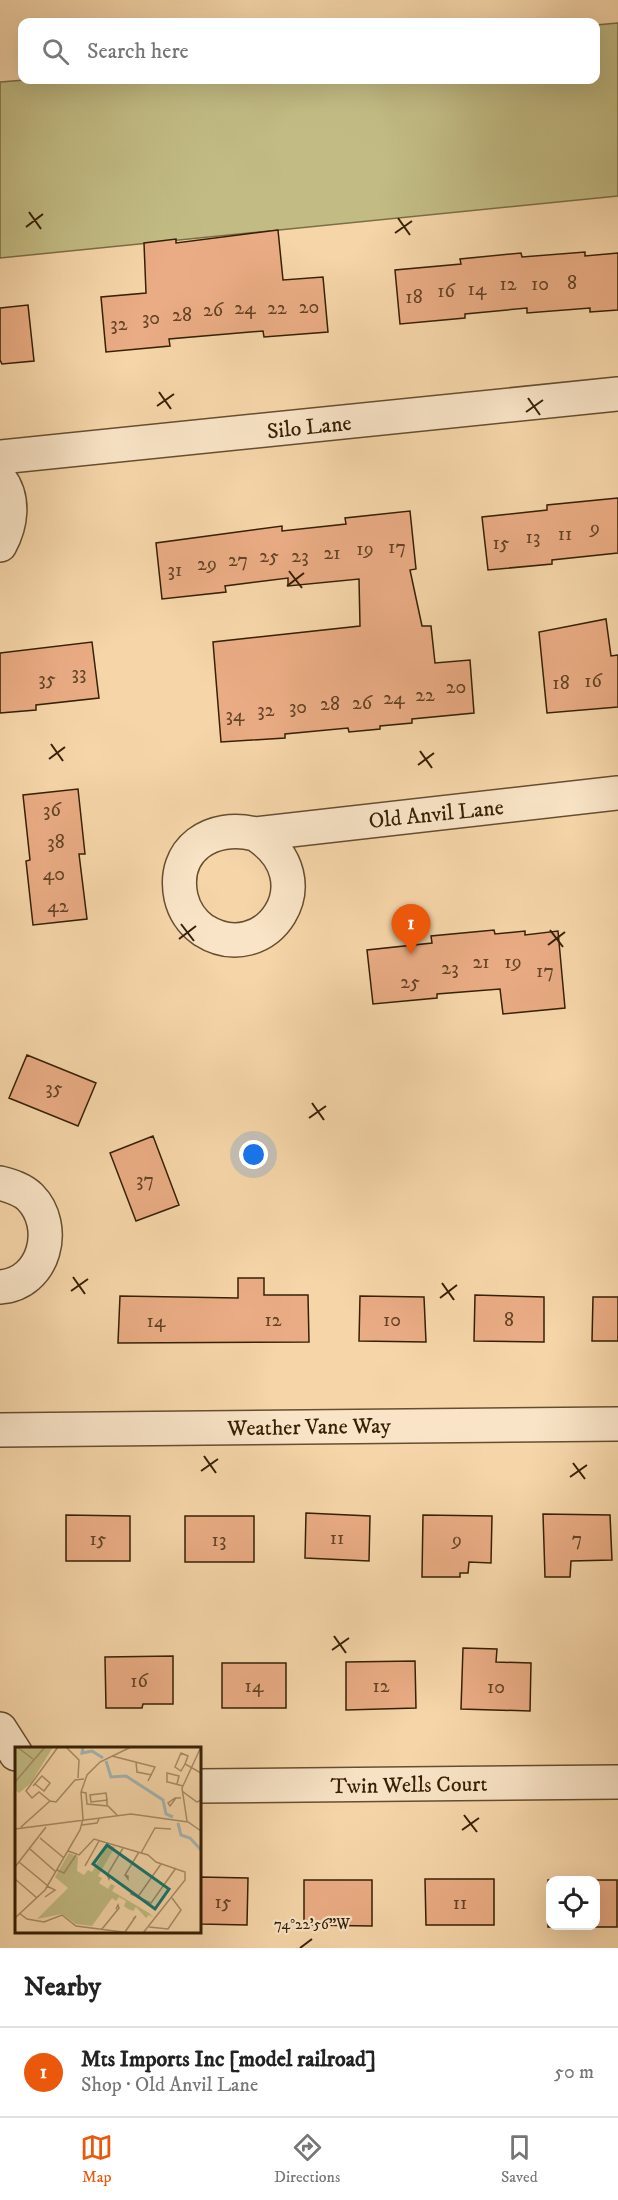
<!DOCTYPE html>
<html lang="en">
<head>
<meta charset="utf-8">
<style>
  body { margin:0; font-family:"IM FELL DW Pica",serif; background:#f2f2f2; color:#222 }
  .controls { position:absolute; right:18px; bottom:18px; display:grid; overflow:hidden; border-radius:12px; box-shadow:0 6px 24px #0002 }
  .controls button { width:54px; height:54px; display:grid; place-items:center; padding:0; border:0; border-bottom:2px solid #e0e0e0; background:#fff; color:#222; font:30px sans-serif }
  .you { position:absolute; left:254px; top:1155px; width:21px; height:21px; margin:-15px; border:4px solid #fff; border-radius:50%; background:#1a73e8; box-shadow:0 0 0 9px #1a73e833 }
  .badge { display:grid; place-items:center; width:39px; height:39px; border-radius:50%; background:#ea580c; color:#fff; font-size:20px; font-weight:700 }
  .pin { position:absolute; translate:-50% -50px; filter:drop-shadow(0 2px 3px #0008) }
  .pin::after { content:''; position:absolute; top:32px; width:21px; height:18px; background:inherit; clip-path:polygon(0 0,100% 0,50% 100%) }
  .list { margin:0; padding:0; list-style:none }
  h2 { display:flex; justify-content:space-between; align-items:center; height:78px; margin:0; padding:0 24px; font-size:26px }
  h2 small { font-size:20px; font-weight:400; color:#767676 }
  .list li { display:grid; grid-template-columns:39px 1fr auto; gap:18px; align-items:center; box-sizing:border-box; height:90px; padding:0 24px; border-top:2px solid #e0e0e0 }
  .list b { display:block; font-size:22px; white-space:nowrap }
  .list p { margin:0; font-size:20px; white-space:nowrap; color:#767676 }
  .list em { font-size:20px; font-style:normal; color:#767676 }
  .icon { flex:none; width:33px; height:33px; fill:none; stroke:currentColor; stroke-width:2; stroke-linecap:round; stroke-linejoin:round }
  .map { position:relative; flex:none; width:618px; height:1948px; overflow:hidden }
  .search { position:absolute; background:#fff; box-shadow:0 6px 24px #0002; left:18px; right:18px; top:18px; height:66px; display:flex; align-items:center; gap:15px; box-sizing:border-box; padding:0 21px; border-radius:12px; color:#767676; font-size:22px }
  .sheet { height:168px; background:#fff }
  nav { display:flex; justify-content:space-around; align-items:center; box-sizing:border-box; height:84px; border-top:2px solid #e0e0e0; background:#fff; font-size:16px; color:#767676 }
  nav a { display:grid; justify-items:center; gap:3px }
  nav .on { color:#ea580c }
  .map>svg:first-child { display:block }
  .green { fill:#c2bc84; stroke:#7c6e45; stroke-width:1.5 }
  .building { fill:#eaac84; stroke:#362006; stroke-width:1.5; fill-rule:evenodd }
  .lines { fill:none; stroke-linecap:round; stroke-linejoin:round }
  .minor-casing { stroke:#664e2f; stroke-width:36 }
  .minor { stroke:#f9e4c7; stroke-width:33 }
  .ticks { fill:none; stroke:#362006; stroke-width:2 }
  .labels { text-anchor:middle; stroke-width:4.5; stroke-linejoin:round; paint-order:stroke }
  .number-label { font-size:20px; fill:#634326 }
  .street-label { font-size:22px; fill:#362006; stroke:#f9e4c7 }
  .inset-river { fill:none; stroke:#a3b6b5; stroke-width:3 }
  .inset-road { fill:none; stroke:#a98d68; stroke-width:1.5 }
  .view { fill:#0f766e; fill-opacity:0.15; stroke:#0f766e; stroke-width:3 }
  .inset-edge { fill:none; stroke:#362006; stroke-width:3 }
  .ticks-label { font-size:15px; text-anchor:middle; fill:#362006; stroke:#f9e4c7; stroke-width:4.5; stroke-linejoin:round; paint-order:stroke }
</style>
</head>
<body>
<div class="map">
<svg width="618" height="1948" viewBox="0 0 618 1948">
  <rect width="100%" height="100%" fill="#f6d6a9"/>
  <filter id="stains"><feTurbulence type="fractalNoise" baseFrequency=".00333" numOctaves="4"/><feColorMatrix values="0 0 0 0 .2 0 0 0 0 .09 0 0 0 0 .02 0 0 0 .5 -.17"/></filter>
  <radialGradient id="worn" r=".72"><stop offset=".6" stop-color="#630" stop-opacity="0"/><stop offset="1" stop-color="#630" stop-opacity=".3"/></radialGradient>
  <path class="green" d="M 618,23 L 618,196 L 0,258 L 0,82 L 25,80 L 596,80 L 596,25 Z"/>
  <path class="building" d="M 278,230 L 283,280 L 323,277 L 328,332 L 264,337 L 263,331 L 169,339 L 170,346 L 106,352 L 101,297 L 146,293 L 144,243 L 176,239 L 176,243 Z
    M 585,252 L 585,256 L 618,253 L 618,310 L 590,312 L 590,308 L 527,313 L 527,308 L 465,314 L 465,318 L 400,324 L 395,270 L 461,264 L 460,259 L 521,253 L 522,257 Z
    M 28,305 L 34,361 L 2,364 L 0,360 L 0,308 Z
    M 618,498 L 618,553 L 552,560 L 552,564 L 488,570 L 482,517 L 547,510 L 547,505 Z
    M 410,511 L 416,569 L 410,570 L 422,626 L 431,626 L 435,663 L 470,660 L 474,713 L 412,719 L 412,723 L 380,726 L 380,729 L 349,732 L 348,728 L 285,734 L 285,738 L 221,742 L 213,642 L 360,626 L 359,579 L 288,586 L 288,578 L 225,586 L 226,592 L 162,599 L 156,543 L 282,526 L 282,531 L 346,524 L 345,518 Z
    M 606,619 L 611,656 L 618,655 L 618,707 L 547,713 L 539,632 Z
    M 92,642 L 99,698 L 36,705 L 36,710 L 0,713 L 0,653 Z
    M 78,789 L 85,854 L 79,854 L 87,919 L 33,925 L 26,861 L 30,860 L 23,795 Z
    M 494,930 L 495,934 L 525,931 L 525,935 L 558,931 L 565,1008 L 503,1014 L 500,989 L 437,994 L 437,998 L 373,1004 L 367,950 L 432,943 L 431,936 Z
    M 27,1055 L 96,1083 L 78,1126 L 9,1098 Z
    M 153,1136 L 179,1205 L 136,1221 L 110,1153 Z
    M 238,1278 L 264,1278 L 264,1295 L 308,1295 L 309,1342 L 118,1343 L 120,1296 L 238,1298 Z
    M 475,1295 L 544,1297 L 544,1342 L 474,1341 Z
    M 360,1296 L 424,1297 L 426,1342 L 359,1341 Z
    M 593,1297 L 618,1297 L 618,1341 L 592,1341 Z
    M 306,1513 L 370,1516 L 369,1561 L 305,1558 Z
    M 543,1514 L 610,1515 L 612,1560 L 571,1561 L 570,1577 L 545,1577 Z
    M 66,1515 L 130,1516 L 130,1561 L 66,1561 Z
    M 423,1515 L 492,1516 L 491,1563 L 469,1562 L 468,1573 L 460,1573 L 460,1577 L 422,1577 Z
    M 185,1516 L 254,1516 L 254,1562 L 185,1562 Z
    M 463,1648 L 497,1649 L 496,1662 L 531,1663 L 530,1711 L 461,1709 Z
    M 173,1656 L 173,1704 L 143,1704 L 142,1708 L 106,1708 L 105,1657 Z
    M 415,1661 L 416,1708 L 346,1710 L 346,1662 Z
    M 222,1663 L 286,1663 L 286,1708 L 222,1708 Z
    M 200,1877 L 248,1878 L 247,1925 L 200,1924 Z
    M 425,1879 L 494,1879 L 494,1925 L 426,1925 Z
    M 304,1880 L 372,1880 L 372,1926 L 304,1925 Z
    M 548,1880 L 617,1880 L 617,1927 L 548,1927 ZM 550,1881 L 596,1881 L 596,1926 L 550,1926 Z"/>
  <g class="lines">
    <defs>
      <path id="minor" d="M 0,457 L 618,394
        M 0,479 C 15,499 11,525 0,545
        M 255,834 C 328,879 266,970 203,930 C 192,922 184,910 181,897 C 171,849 212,823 255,834 L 618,793
        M 0,1183 C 11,1186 22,1189 30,1197 C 59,1226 45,1284 0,1287
        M 0,1430 L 618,1424
        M 0,1729 L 16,1754
        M 200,1786 L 618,1782"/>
    </defs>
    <use href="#minor" class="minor-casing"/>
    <use href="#minor" class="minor"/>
  </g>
  <path class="ticks" d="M 29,212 L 41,229M 398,218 L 410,235M 26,227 L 43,214M 395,233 L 412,221M 159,392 L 171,409M 528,398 L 540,415M 157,406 L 174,394M 526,412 L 543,400M 289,571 L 302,588M 287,586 L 304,573M 51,744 L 63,761M 420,751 L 432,768M 49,759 L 65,747M 418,765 L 434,753M 181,924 L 194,941M 550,930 L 563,947M 179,939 L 196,926M 548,945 L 565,932M 312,1103 L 324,1120M 309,1118 L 326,1106M 73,1277 L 85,1294M 442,1283 L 454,1300M 71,1291 L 88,1279M 440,1298 L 457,1285M 204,1456 L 216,1473M 573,1463 L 585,1479M 201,1471 L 218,1459M 570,1477 L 587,1465M 334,1636 L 346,1653M 332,1650 L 349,1638M 464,1815 L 477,1832M 462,1830 L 479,1818M 300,1948 L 312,1939"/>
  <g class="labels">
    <g class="number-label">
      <text x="572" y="289">8</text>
      <text x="508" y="290">12</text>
      <text x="540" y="290">10</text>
      <text x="477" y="295">14</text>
      <text x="446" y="297">16</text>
      <text x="414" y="303">18</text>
      <text x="309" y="313">20</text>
      <text x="245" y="314">24</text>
      <text x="277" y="314">22</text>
      <text x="213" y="316">26</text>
      <text x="182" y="321">28</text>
      <text x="151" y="324">30</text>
      <text x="119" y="330">32</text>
      <text x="595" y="534">9</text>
      <text x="565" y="540">11</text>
      <text x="533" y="543">13</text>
      <text x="501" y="549">15</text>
      <text x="397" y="553">17</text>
      <text x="365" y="555">19</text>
      <text x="332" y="559">21</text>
      <text x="269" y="562">25</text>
      <text x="300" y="562">23</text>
      <text x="238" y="566">27</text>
      <text x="207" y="570">29</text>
      <text x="175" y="576">31</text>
      <text x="79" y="679">33</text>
      <text x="47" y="685">35</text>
      <text x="593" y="687">16</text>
      <text x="561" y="689">18</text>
      <text x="456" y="693">20</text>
      <text x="425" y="701">22</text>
      <text x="394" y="704">24</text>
      <text x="362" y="709">26</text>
      <text x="330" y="710">28</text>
      <text x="298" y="713">30</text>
      <text x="266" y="716">32</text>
      <text x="235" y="721">34</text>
      <text x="52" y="816">36</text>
      <text x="56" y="848">38</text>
      <text x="54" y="880">40</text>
      <text x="58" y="912">42</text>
      <text x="481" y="968">21</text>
      <text x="513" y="968">19</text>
      <text x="450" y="974">23</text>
      <text x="545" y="977">17</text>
      <text x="410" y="988">25</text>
      <text x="54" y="1094">35</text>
      <text x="145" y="1186">37</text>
      <text x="273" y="1326">12</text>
      <text x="392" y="1326">10</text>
      <text x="509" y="1326">8</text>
      <text x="156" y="1327">14</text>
      <text x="337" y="1544">11</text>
      <text x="98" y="1545">15</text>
      <text x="577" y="1545">7</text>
      <text x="219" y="1546">13</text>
      <text x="457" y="1546">9</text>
      <text x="139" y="1687">16</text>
      <text x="254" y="1692">14</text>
      <text x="381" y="1692">12</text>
      <text x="496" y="1693">10</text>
      <text x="223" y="1908">15</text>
      <text x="460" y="1909">11</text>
    </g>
    <g class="street-label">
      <text transform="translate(309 426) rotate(-6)" y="8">Silo Lane</text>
      <text transform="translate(436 813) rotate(-6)" y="8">Old Anvil Lane</text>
      <text transform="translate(309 1426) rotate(-1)" y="8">Weather Vane Way</text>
      <text transform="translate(409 1784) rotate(-1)" y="8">Twin Wells Court</text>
    </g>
  </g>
  <g transform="translate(15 1747)">
    <rect width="186" height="186" fill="#f6d6a9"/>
    <path d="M 0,0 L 38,0 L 16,36 L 4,46 L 0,43 ZM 93,98 L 100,100 L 83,129 L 87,131 L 84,136 L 93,142 L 96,137 L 100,139 L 97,144 L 134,166 L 139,171 L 134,168 L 131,171 L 121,160 L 118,164 L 113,162 L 109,159 L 111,154 L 104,150 L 101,154 L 97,151 L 77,179 L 61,177 L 47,167 L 22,172 L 53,141 L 40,130 L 54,106 L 63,110 L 62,124 L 69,128 L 73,123 L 77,125 Z" fill="#c2bc84"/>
    <path class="inset-river" d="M 68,0 L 67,6 L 77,4 L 88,11M 91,14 L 96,30 L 111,29 L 148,53 L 151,67 L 158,70M 163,76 L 166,88 L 175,91 L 186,103"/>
    <path class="inset-road" d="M 2,0 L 18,12M 51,0 L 64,13 L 63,31M 97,9 L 140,20 L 133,34M 121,15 L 122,25 L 137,28M 170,17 L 166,24 L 160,20 L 166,6 L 173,9 L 170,17 L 186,26M 0,35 L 30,0M 162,37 L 164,29 L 152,26 L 152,35 L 153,35 L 168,39M 18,39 L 26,30 L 27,29 L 35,36 L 29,44 L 20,37M 167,44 L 182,55 L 186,53M 66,45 L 71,46 L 72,57 L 93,59 L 102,68M 161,51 L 155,59 L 153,56 L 160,51 L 166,51M 92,53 L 91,46 L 75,48 L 76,55 L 92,53 L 92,58M 35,54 L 24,45 L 17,51 L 11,44 L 43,0M 172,74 L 167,41 L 186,0M 67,78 L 82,76 L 84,72M 6,80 L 35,54 L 41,55 L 60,33 L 69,32M 0,82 L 116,67 L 173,75 L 186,84M 25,91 L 49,111M 15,102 L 41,125M 53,104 L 64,108 L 79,92 L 133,108 L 141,115 L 170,125 L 170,133 L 128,186M 126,106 L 140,81 L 156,82M 4,115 L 33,139M 72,115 L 70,119 L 84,94M 0,120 L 31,80M 42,123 L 49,126 L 61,108M 92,128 L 94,132 L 95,129 L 92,128 L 108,101M 110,128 L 113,132 L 113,129 L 110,128 L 124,105M 0,132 L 22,151M 117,148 L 117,144 L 116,147 L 136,156 L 161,121M 30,150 L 40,143 L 32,139M 122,151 L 146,117M 4,166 L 12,172 L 29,175 L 47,168 L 61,179 L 115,186M 0,171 L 30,143 L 65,83 L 68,72 L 66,45 L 72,28 L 85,15 L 116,0M 134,180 L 153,182 L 166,163 L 157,151M 87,182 L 104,161 L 103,158 L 101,162M 110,185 L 121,169 L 118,172"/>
    <path class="view" d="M 92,98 L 154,142 L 140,162 L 78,117 Z"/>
    <rect width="186" height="186" class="inset-edge"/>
  </g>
  <g class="ticks-label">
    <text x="312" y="1929">74°22'56"W</text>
  </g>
  <rect width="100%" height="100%" filter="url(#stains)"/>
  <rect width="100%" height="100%" fill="url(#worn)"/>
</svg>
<div class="controls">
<button><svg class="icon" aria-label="locate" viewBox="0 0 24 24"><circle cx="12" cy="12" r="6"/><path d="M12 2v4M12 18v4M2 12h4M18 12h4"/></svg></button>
</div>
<div class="you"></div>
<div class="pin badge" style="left:411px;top:954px">1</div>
<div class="search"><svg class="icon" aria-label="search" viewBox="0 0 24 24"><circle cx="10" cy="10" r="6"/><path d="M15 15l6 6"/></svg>Search here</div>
</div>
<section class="sheet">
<h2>Nearby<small></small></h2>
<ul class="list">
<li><span class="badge">1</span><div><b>Mts Imports Inc [model railroad]</b><p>Shop · Old Anvil Lane</p></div><em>50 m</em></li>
</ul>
</section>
<nav>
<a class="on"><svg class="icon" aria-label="map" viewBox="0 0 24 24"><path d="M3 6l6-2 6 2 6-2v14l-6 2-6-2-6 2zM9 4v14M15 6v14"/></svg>Map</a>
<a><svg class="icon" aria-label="directions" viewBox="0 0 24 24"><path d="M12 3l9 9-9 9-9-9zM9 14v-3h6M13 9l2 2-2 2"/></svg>Directions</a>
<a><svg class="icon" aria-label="saved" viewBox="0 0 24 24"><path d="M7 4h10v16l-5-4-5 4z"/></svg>Saved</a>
</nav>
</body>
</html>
